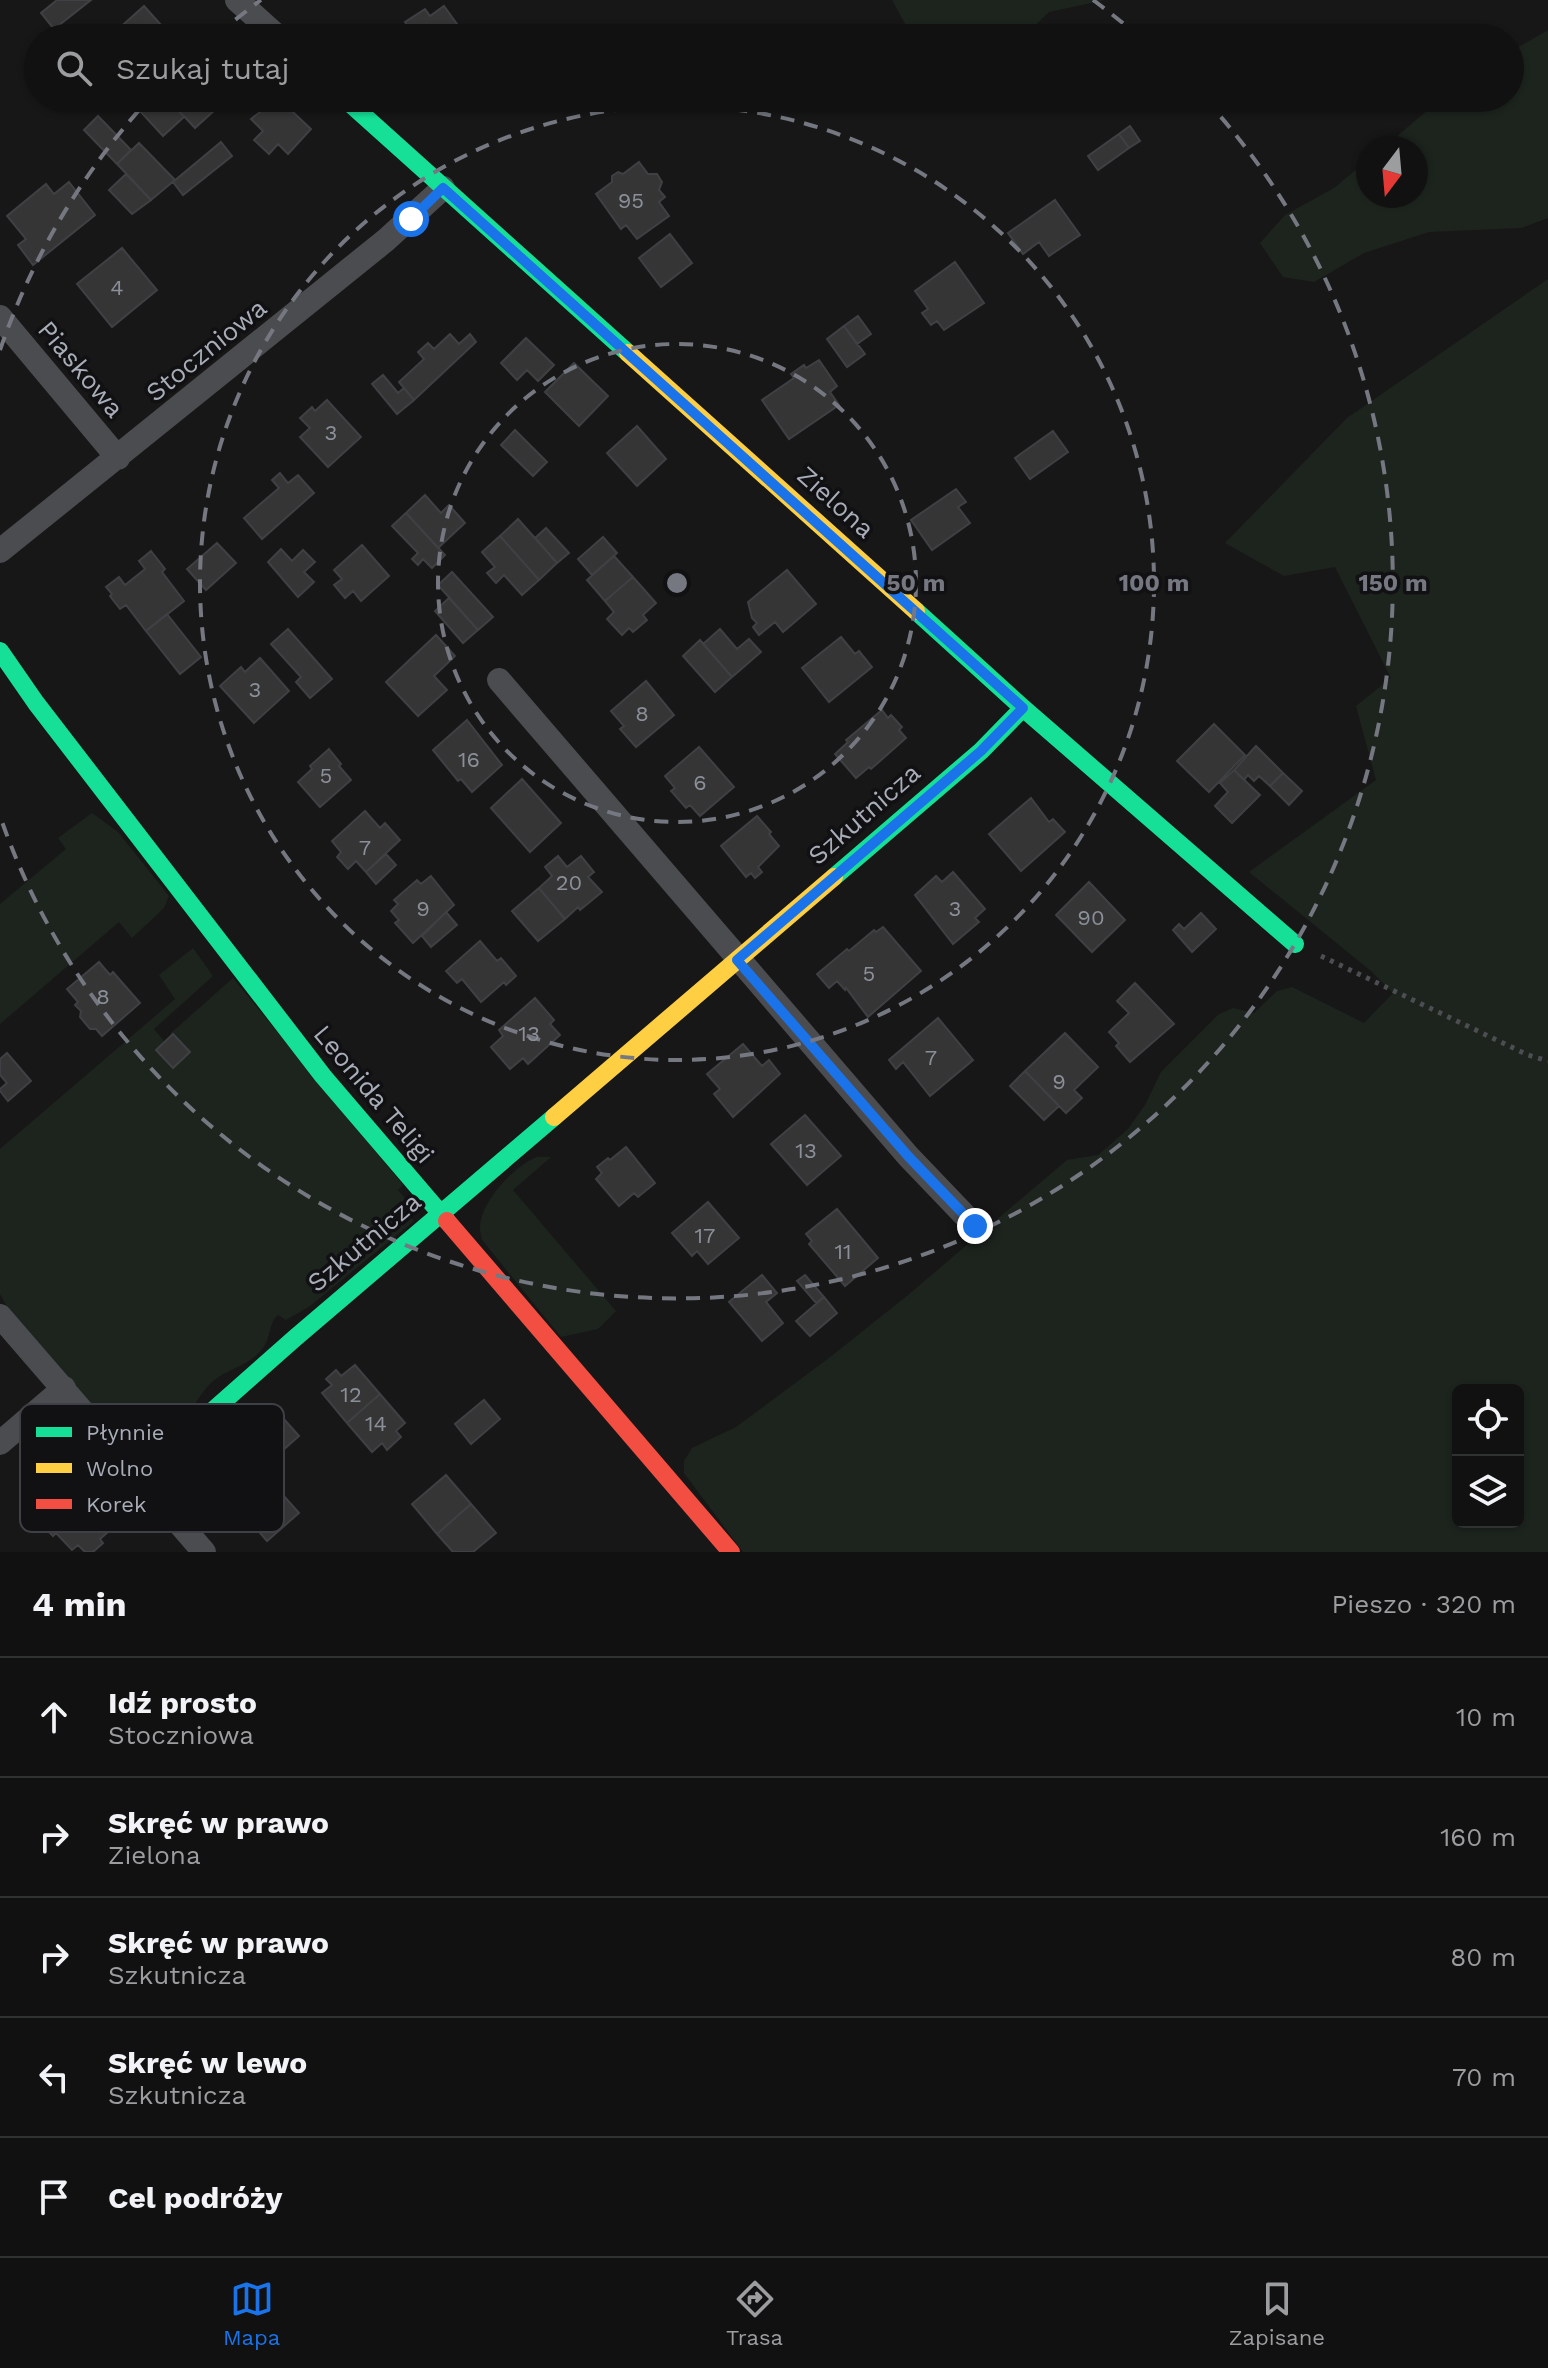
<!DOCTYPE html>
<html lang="pl">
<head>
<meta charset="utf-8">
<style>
  body { margin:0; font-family:"Work Sans",sans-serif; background:#1e1f1f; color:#f1f3f6 }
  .controls { position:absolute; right:24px; bottom:24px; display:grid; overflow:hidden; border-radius:12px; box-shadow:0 2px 6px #0004 }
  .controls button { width:72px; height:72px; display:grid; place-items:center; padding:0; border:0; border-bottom:2px solid #303131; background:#111; color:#f1f3f6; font:40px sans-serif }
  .compass { position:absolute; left:1356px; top:136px; width:72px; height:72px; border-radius:50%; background:#111; box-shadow:0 2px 6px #0004; rotate:196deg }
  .stop { position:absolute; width:24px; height:24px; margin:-18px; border:6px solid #1a73e8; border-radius:50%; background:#fff }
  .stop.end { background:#1a73e8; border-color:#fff; box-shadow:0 2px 8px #0008 }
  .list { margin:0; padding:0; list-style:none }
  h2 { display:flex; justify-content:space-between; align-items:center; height:104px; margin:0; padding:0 32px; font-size:34px }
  h2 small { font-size:26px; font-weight:400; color:#9c9d9f }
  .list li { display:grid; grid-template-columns:52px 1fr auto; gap:24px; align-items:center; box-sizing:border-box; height:120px; padding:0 32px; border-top:2px solid #303131 }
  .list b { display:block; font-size:30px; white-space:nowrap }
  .list p { margin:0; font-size:26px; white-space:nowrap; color:#9c9d9f }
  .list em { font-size:26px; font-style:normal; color:#9c9d9f }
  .icon { flex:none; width:44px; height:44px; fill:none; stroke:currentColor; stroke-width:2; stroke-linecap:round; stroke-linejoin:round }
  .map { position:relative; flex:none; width:1548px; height:1552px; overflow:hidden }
  .search { position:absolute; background:#111; box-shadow:0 2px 6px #0004; left:24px; right:24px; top:24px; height:88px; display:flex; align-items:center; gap:20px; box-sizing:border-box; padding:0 28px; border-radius:44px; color:#9c9d9f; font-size:30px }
  .sheet { height:704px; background:#111 }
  nav { display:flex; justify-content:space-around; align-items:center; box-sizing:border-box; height:112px; border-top:2px solid #303131; background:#111; font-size:22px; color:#9c9d9f }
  nav a { display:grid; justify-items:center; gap:4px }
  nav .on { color:#1a73e8 }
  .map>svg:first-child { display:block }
  .green { fill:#1d241e; fill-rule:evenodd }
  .building { fill:#353536; stroke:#3f4043; stroke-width:2 }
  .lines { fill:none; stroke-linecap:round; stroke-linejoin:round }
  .path { stroke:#4d4e52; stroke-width:5; stroke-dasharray:4 6; stroke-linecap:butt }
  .street { stroke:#4b4c50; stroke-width:24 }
  .fast { stroke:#16e098; stroke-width:18 }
  .slow { stroke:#ffcf43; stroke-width:18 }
  .jam { stroke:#f24e42; stroke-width:18 }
  .route { stroke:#1a73e8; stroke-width:10 }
  .ring { fill:none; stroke:#757880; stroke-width:4; stroke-dasharray:14 10 }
  .labels { text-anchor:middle; stroke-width:7; stroke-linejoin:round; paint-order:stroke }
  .number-label { font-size:22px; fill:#8b8f98 }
  .street-label { font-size:26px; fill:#a8adb8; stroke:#111113 }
  .key { fill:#111113; stroke:#3e4045; stroke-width:2 }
  .key-label { font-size:22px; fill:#a8adb8 }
  .centre { fill:#757880; stroke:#111113; stroke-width:4 }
  .ring-label { font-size:24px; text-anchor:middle; font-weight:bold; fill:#757880; stroke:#111113; stroke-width:7; stroke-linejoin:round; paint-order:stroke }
</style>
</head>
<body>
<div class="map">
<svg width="1548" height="1552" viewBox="0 0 1548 1552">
  <rect width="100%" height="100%" fill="#171717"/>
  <path class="green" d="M 892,0 L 1105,0 L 1049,12 L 1022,38 L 913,38 Z
    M 1548,30 L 1548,218 L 1521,228 L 1429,232 L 1364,253 L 1314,282 L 1283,277 L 1260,243 L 1285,215 L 1334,188 L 1368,160 L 1368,196 L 1416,196 L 1416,148 L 1383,148 L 1442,98 L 1510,98 L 1510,52 Z
    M 1548,279 L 1548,1552 L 743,1552 L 684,1473 L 684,1461 L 692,1448 L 736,1427 L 829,1358 L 908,1295 L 1067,1160 L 1098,1155 L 1128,1129 L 1145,1105 L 1161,1072 L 1219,1014 L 1233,1008 L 1254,1013 L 1277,991 L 1292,987 L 1364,1023 L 1393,993 L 1371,971 L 1249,872 L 1376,780 L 1356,706 L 1391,678 L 1335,567 L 1284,576 L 1225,543 L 1347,418 ZM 1458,1390 L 1518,1390 L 1518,1522 L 1458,1522 Z
    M 92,813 L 118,832 L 169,896 L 164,908 L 132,938 L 119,922 L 0,1024 L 0,904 L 66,849 L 58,838 Z
    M 193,948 L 213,976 L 154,1029 L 164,1041 L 156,1050 L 173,1068 L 189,1053 L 171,1033 L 233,978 L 403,1185 L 398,1190 L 407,1201 L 402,1207 L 414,1221 L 310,1306 L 286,1320 L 278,1315 C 268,1324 271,1338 263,1348 C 247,1368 231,1366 212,1382 C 199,1394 193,1410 182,1422 C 173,1431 163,1439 153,1447 L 147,1440 L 139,1448 L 133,1441 L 126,1447 L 11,1314 L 0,1294 L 0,1149 L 175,999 L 159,975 Z
    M 537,1157 L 551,1157 L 513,1190 L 616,1311 L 598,1329 L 561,1337 L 482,1240 C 481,1236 480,1232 480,1227 C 481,1201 514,1166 537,1157 Z"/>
  <path class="building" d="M 57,0 L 91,0 L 54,29 L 41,13 Z
    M 144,6 L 171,36 L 168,38 L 122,38 L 116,31 Z
    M 444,6 L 462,31 L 451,38 L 399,38 L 410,29 L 405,22 L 425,9 L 430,16 Z
    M 128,98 L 167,98 L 184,117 L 163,136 Z
    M 167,98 L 228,98 L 195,128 Z
    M 278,98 L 311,129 L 288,154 L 278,144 L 269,154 L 254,140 L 263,131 L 251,119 Z
    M 98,116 L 131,150 L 117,164 L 84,130 Z
    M 1130,126 L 1140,141 L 1129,148 L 1119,134 Z
    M 1119,134 L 1129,148 L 1098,170 L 1088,156 Z
    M 221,142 L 232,156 L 183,195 L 173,182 Z
    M 139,143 L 175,180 L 151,200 L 117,164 Z
    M 639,162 L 648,174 L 657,174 L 662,182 L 659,190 L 665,197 L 659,202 L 669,216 L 637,239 L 626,225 L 621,229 L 596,194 L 612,182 L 612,176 L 618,172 L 623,174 Z
    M 126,174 L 151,200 L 132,214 L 109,190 Z
    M 69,182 L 95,215 L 33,265 L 18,245 L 26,239 L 7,216 L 46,184 L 54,194 Z
    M 1055,200 L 1080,235 L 1049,256 L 1039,242 L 1023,254 L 1008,233 Z
    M 670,234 L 692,263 L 661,287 L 639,258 Z
    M 122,248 L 157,290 L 112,327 L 77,284 Z
    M 955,262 L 984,303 L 944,330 L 937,321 L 931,325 L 922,313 L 928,309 L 915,291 Z
    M 858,316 L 871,334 L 857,344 L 844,326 Z
    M 844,326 L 865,354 L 847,367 L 827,339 Z
    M 450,334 L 459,344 L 470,334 L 476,342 L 414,400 L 399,382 L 424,359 L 418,352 L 428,343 L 434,349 Z
    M 526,338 L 554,365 L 538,381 L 527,370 L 517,380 L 501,363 Z
    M 819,360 L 837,386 L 830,392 L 839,405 L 789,439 L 762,400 L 794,378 L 791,374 L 804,365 L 806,368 Z
    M 574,363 L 608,396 L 579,426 L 545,392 Z
    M 383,375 L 398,393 L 404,388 L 414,400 L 397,414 L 372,384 Z
    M 327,400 L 361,437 L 328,467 L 300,437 L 310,428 L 300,418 L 312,407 L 315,411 Z
    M 637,426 L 666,459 L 637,486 L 607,453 Z
    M 515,430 L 547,462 L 533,476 L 501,445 Z
    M 1053,431 L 1068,452 L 1030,479 L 1015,458 Z
    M 280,473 L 288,483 L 298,475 L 314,493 L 262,539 L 244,518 L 279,488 L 272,480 Z
    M 956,489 L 966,502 L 958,507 L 970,523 L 932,550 L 911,520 Z
    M 425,495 L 441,513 L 449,505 L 465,523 L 438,548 L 406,513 Z
    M 406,513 L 445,555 L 432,568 L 423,559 L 418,565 L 412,559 L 418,553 L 392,526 Z
    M 518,519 L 557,563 L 539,580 L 500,536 Z
    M 546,528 L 569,553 L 557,563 L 535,538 Z
    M 500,536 L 539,580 L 522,595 L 504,575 L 496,583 L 487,573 L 495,567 L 482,552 Z
    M 603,537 L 617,553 L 592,575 L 578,559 Z
    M 217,543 L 236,563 L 206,590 L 187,569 Z
    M 362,545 L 389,576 L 361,601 L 353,591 L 345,598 L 334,585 L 342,579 L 334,570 Z
    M 281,549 L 292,561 L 303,550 L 315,562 L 304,572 L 314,582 L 298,597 L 268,562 Z
    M 151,551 L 165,569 L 162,572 L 184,601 L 146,631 L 126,605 L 120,609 L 110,596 L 112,594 L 106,587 L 119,577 L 125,585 L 145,569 L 139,561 Z
    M 614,556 L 633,577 L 605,601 L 587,580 Z
    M 787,570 L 816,604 L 783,632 L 775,622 L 759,635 L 753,627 L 757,623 L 752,618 L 748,602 Z
    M 452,572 L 493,617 L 478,630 L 438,585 Z
    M 633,577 L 656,603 L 643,615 L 647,620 L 633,632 L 629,628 L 622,635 L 607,619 L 614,612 L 605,601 Z
    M 449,598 L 478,630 L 463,643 L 435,611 Z
    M 167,614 L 201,657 L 180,674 L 146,631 Z
    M 288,629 L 332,679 L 310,698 L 296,682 L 301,677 L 271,644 Z
    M 720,629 L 737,649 L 749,639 L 761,652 L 732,677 L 703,644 Z
    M 436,635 L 455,656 L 434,676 L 447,690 L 418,716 L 386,682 Z
    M 841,637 L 855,654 L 859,651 L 872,667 L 829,702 L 802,668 Z
    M 700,640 L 732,677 L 715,692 L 683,656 Z
    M 260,658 L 289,691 L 254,723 L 220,686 L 241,667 L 245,672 Z
    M 646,681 L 674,715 L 636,747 L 620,729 L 624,726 L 611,711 Z
    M 882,710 L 888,718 L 891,715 L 902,727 L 899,730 L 906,738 L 871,769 L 869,767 L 856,778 L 835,754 L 848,742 L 846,740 Z
    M 467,720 L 502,765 L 472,792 L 461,779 L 458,781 L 433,750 Z
    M 1214,724 L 1245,755 L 1209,792 L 1177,761 Z
    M 1256,746 L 1283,773 L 1270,786 L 1259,776 L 1254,781 L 1248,775 L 1244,780 L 1234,770 Z
    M 699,747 L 734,787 L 700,816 L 690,805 L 686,808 L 671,791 L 675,788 L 665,776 Z
    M 329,749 L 341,764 L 339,766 L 351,780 L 320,807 L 298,782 L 312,769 L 310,766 Z
    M 1234,770 L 1260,795 L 1232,823 L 1215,806 L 1228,792 L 1220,783 Z
    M 1283,773 L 1302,791 L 1289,805 L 1270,786 Z
    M 522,779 L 561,823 L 530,852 L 491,808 Z
    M 1031,798 L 1049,822 L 1053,819 L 1065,832 L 1021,871 L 989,834 Z
    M 365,811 L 380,828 L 385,823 L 400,840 L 366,872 L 356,861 L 348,869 L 337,857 L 341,852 L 332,841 Z
    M 757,816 L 771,832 L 769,834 L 779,846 L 758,867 L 762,872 L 755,878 L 751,873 L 746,877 L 721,846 Z
    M 386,854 L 396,865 L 376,884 L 366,872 Z
    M 558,856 L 567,867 L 581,856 L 594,872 L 588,877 L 602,892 L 580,910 L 578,907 L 565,919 L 539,888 L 552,876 L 545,867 Z
    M 953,872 L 985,909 L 975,918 L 979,922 L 953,944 L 915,895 L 936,876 L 942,882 Z
    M 431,876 L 454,905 L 413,943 L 395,923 L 399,920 L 391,911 L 398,904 L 394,900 L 417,880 L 421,884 Z
    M 1089,882 L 1125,920 L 1092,952 L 1056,915 Z
    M 539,888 L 565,919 L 538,941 L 512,911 Z
    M 446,912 L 457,925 L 431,947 L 422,936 Z
    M 1201,913 L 1216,929 L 1192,952 L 1173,930 L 1179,924 L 1184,929 Z
    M 883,927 L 921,971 L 868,1017 L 846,988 L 845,990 L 837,981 L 829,988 L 817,974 L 847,949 L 849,951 L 874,930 L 876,932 Z
    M 480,941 L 497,961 L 501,958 L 516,976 L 506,985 L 504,982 L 481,1002 L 462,979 L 457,983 L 446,971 Z
    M 99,962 L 110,975 L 113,972 L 140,1003 L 102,1036 L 96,1029 L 90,1029 L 80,1017 L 81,1011 L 75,1005 L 78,1002 L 67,989 Z
    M 1135,983 L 1174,1024 L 1130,1062 L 1116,1046 L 1119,1043 L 1109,1032 L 1129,1013 L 1117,1001 Z
    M 535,998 L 554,1020 L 550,1024 L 560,1035 L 528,1064 L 523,1058 L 510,1069 L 491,1047 L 503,1036 L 499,1030 Z
    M 938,1018 L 973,1060 L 930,1096 L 903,1062 L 896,1069 L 889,1060 Z
    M 1065,1033 L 1098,1067 L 1074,1090 L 1082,1098 L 1066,1113 L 1025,1071 Z
    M 173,1034 L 190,1052 L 173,1068 L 156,1050 Z
    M 743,1044 L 762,1066 L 769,1060 L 780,1074 L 733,1117 L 714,1094 L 720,1089 L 707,1074 Z
    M 7,1053 L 31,1081 L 8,1101 L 0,1091 L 0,1089 L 7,1083 L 0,1075 L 0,1059 Z
    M 1025,1071 L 1059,1106 L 1044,1120 L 1010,1086 Z
    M 805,1115 L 841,1156 L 807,1185 L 771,1144 Z
    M 626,1147 L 655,1183 L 638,1197 L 634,1193 L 619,1206 L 596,1179 L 602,1173 L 597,1167 L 608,1158 L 610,1160 Z
    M 708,1202 L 739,1238 L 708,1264 L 697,1251 L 692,1256 L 672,1233 Z
    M 837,1209 L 878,1258 L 845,1286 L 809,1244 L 812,1241 L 806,1234 Z
    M 762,1275 L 777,1293 L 766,1302 L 783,1323 L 762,1341 L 729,1302 Z
    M 805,1275 L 824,1297 L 816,1303 L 797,1281 Z
    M 824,1297 L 837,1313 L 810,1336 L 796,1321 Z
    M 355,1365 L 380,1394 L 347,1423 L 322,1393 L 332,1385 L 326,1379 L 336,1370 L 341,1376 Z
    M 380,1394 L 405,1423 L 396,1431 L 401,1437 L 387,1450 L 382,1443 L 372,1452 L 347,1423 Z
    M 484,1400 L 500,1419 L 471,1444 L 455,1424 Z
    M 275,1409 L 299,1436 L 263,1468 L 251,1454 L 241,1463 L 229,1448 Z
    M 446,1475 L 471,1504 L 437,1534 L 412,1504 Z
    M 78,1476 L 90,1489 L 86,1492 L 115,1526 L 100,1539 L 103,1543 L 93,1552 L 85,1552 L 78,1545 L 72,1550 L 56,1533 L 53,1536 L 45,1528 L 54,1520 L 43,1507 Z
    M 274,1485 L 299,1513 L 267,1541 L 242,1512 Z
    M 471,1504 L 496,1533 L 473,1552 L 453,1552 L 437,1534 Z"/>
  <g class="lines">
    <path class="path" d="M 1321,956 L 1528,1055 L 1548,1061"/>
    <path class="street" d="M 237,0 L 279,38
      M 0,317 L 118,458
      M 0,551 L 386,240 L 443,188
      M 499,680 L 908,1156 L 975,1226
      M 0,1316 L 204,1552
      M 0,1443 L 64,1388"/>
    <path class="fast" d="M 344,98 L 628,353
      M 916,611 L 1023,708 L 1295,944
      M 0,651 L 36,703 L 323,1076 L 447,1221
      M 834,877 L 981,751 L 1023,708
      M 139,1476 L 295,1338 L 554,1117"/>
    <path class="slow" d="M 628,353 L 916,611
      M 554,1117 L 834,877"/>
    <path class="jam" d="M 447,1221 L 731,1552"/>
  </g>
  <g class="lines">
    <path class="route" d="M 411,219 L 443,188 L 1023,708 L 981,751 L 737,960 L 908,1156 L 975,1226"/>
  </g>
  <g class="ring">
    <circle cx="677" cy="583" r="239"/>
    <circle cx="677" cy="583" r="477"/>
    <path d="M0 350A716 716 0 0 1 149 99M217 35A716 716 0 0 1 261 0M1093 0A716 716 0 0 1 1137 35M1205 99A716 716 0 1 1 0 816"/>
  </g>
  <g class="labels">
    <g class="number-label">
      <text x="631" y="208">95</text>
      <text x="117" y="295">4</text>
      <text x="331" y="440">3</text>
      <text x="255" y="697">3</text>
      <text x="642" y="721">8</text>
      <text x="469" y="767">16</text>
      <text x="326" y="783">5</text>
      <text x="700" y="790">6</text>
      <text x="365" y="855">7</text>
      <text x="569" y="890">20</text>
      <text x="423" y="916">9</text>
      <text x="955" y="916">3</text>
      <text x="1091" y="925">90</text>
      <text x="869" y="981">5</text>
      <text x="103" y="1004">8</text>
      <text x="529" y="1041">13</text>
      <text x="931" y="1065">7</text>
      <text x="1059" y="1089">9</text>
      <text x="806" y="1158">13</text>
      <text x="705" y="1243">17</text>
      <text x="843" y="1259">11</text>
      <text x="351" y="1402">12</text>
      <text x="376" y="1431">14</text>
    </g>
    <g class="street-label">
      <text transform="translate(206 350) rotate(-39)" y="9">Stoczniowa</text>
      <text transform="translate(81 369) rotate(50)" y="9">Piaskowa</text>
      <text transform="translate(836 502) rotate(42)" y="9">Zielona</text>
      <text transform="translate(864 814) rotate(-41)" y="9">Szkutnicza</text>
      <text transform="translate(374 1094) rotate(50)" y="9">Leonida Teligi</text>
      <text transform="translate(364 1242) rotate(-40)" y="9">Szkutnicza</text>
    </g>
  </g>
  <rect x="20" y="1404" width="264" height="128" rx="12" class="key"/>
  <rect x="36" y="1427" width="36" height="10" fill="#16e098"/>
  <rect x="36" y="1463" width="36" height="10" fill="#ffcf43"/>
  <rect x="36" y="1499" width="36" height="10" fill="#f24e42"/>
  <g class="key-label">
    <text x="86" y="1440">Płynnie</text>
    <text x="86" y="1476">Wolno</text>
    <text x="86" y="1512">Korek</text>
  </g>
  <circle cx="677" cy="583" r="12" class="centre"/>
  <g class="ring-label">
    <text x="916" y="591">50 m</text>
    <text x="1154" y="591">100 m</text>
    <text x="1393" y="591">150 m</text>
  </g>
</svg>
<div class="controls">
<button><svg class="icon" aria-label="locate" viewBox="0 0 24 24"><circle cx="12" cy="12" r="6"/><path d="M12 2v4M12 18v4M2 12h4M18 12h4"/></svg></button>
<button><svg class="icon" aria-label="layers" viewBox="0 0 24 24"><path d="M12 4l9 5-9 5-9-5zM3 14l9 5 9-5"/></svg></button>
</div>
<svg class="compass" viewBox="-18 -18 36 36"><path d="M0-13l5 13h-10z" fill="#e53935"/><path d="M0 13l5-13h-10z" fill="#9c9d9f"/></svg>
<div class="stop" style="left:411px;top:219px"></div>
<div class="stop end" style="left:975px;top:1226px"></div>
<div class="search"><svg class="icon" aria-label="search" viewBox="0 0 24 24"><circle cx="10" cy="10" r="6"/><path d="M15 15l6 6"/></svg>Szukaj tutaj</div>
</div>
<section class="sheet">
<h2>4 min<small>Pieszo · 320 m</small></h2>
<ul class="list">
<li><svg class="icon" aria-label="ahead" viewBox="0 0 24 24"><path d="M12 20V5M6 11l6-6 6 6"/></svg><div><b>Idź prosto</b><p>Stoczniowa</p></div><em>10 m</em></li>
<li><svg class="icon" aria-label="right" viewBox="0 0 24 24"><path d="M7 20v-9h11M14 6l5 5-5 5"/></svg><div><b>Skręć w prawo</b><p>Zielona</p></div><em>160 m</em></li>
<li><svg class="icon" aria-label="right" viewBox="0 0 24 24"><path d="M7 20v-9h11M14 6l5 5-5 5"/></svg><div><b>Skręć w prawo</b><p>Szkutnicza</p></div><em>80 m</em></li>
<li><svg class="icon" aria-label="left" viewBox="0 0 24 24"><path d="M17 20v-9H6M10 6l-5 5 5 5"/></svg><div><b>Skręć w lewo</b><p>Szkutnicza</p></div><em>70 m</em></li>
<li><svg class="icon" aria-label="arrive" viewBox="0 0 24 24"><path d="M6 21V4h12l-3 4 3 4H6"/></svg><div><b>Cel podróży</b></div></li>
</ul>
</section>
<nav>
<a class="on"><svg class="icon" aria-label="map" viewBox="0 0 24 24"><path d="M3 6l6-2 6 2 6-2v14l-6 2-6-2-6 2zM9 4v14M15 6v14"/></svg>Mapa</a>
<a><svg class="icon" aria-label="directions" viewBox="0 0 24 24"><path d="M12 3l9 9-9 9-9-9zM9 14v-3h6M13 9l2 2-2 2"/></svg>Trasa</a>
<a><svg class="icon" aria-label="saved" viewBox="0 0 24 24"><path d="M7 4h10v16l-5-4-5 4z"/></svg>Zapisane</a>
</nav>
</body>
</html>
